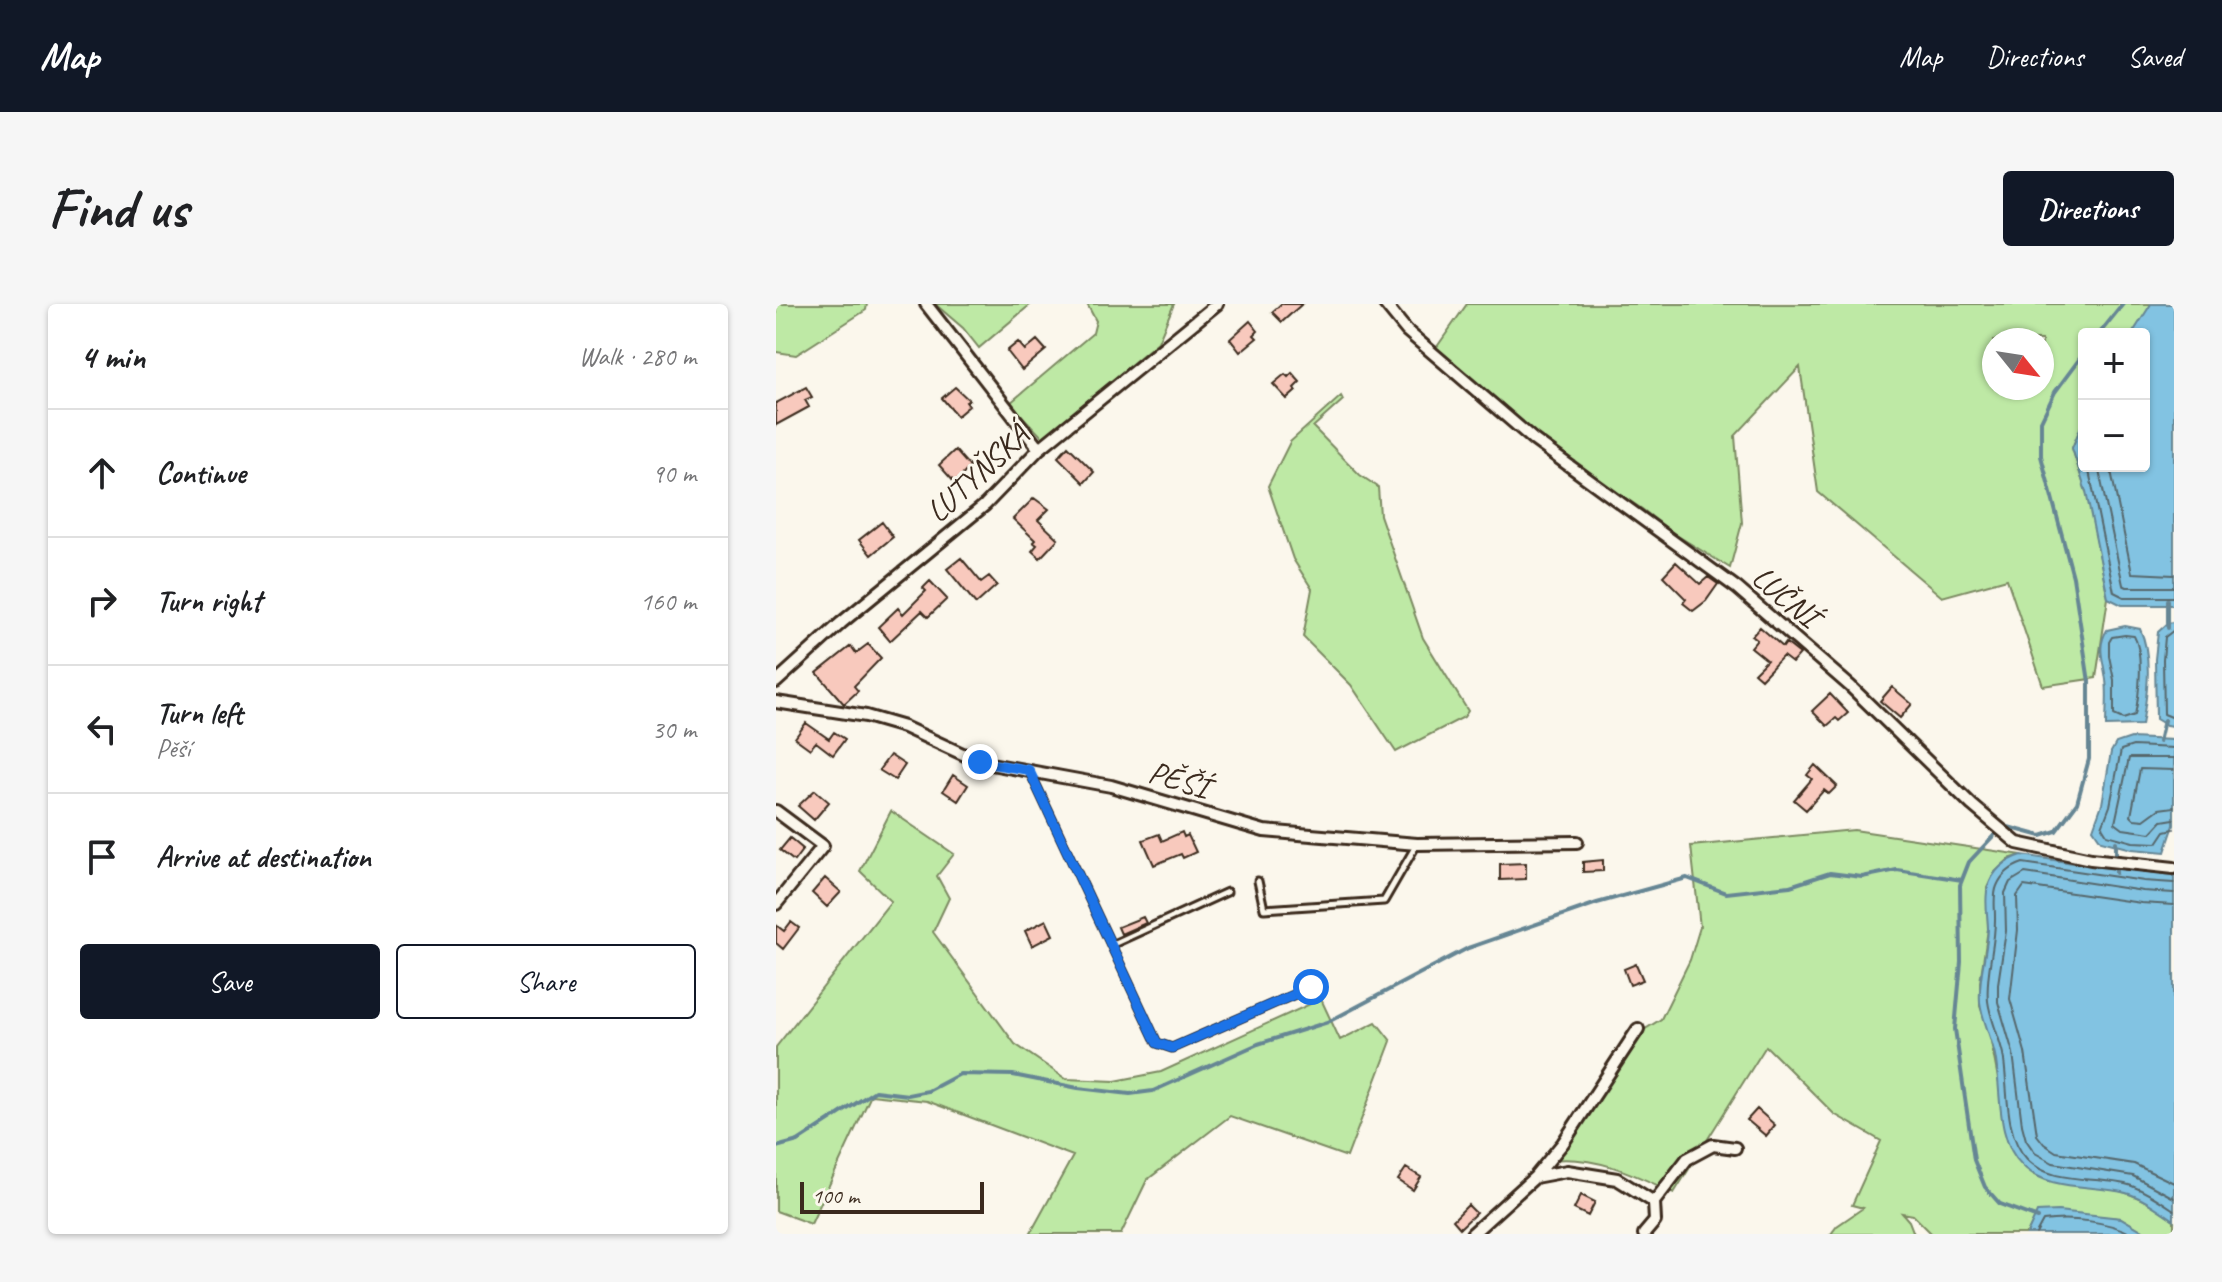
<!DOCTYPE html>
<html lang="en">
<head>
<meta charset="utf-8">
<style>
  body { margin:0; font-family:Caveat,sans-serif; background:#f6f6f6; color:#202124 }
  .controls { position:absolute; right:24px; top:24px; display:grid; overflow:hidden; border-radius:8px; box-shadow:0 2px 6px #0004 }
  .controls button { width:72px; height:72px; display:grid; place-items:center; padding:0; border:0; border-bottom:2px solid #e0e0e0; background:#fff; color:#202124; font:40px sans-serif }
  .compass { position:absolute; left:1206px; top:24px; width:72px; height:72px; border-radius:50%; background:#fff; box-shadow:0 2px 6px #0004; rotate:120deg }
  .scale { position:absolute; left:24px; bottom:20px; width:184px; box-sizing:border-box; padding-left:8px; border:4px solid #3b2a1e; border-top:0; font-size:22px; line-height:28px; white-space:nowrap; color:#3b2a1e; -webkit-text-stroke:6px #fbf7ec; paint-order:stroke }
  .stop { position:absolute; width:24px; height:24px; margin:-18px; border:6px solid #1a73e8; border-radius:50%; background:#fff }
  .stop.end { background:#1a73e8; border-color:#fff; box-shadow:0 2px 8px #0008 }
  .list { margin:0; padding:0; list-style:none }
  h2 { display:flex; justify-content:space-between; align-items:center; height:104px; margin:0; padding:0 32px; font-size:34px }
  h2 small { font-size:26px; font-weight:400; color:#757577 }
  .list li { display:grid; grid-template-columns:52px 1fr auto; gap:24px; align-items:center; box-sizing:border-box; height:128px; padding:0 32px; border-top:2px solid #e0e0e0 }
  .list b { display:block; font-size:30px; white-space:nowrap }
  .list p { margin:0; font-size:26px; white-space:nowrap; color:#757577 }
  .list em { font-size:26px; font-style:normal; color:#757577 }
  .actions { display:flex; gap:16px; padding:24px 32px }
  .actions a { flex:1; padding:18px 0; border:2px solid #111827; border-radius:8px; text-align:center; font-size:28px; color:#111827 }
  .actions .main { background:#111827; color:#fff }
  .icon { flex:none; width:44px; height:44px; fill:none; stroke:currentColor; stroke-width:2; stroke-linecap:round; stroke-linejoin:round }
  .map { position:relative; flex:none; width:1398px; height:930px; overflow:hidden; border-radius:8px }
  header { display:flex; align-items:center; gap:48px; box-sizing:border-box; height:112px; padding:0 40px; background:#111827; color:#fff }
  header strong { font-size:38px }
  nav { display:flex; gap:44px; margin-inline-start:auto; font-size:28px }
  .intro { display:flex; align-items:center; justify-content:space-between; box-sizing:border-box; height:192px; padding:0 48px }
  h1 { margin:0; font-size:56px }
  .button { padding:20px 36px; border-radius:8px; background:#111827; color:#fff; font-size:28px; font-weight:700 }
  main { display:flex; gap:48px; padding:0 48px }
  aside { flex:1; background:#fff; border-radius:8px; box-shadow:0 2px 6px #0004 }
  .map>svg:first-child { display:block }
  .green { fill:#bee9a5; stroke:#7c8a62; stroke-width:2; fill-rule:evenodd }
  .water { fill:#82c3e2; stroke:#668694; stroke-width:2 }
  .lines { fill:none; stroke-linecap:round; stroke-linejoin:round }
  .shore { stroke:#57676c; stroke-width:2 }
  .stream { stroke:#668694; stroke-width:4 }
  .building { fill:#f8c9bd; stroke:#3b2a1e; stroke-width:2 }
  .service-casing { stroke:#3b2a1e; stroke-width:11 }
  .minor-casing { stroke:#3b2a1e; stroke-width:16 }
  .service { stroke:#fbf7ec; stroke-width:5 }
  .minor { stroke:#fbf7ec; stroke-width:10 }
  .route { stroke:#1a73e8; stroke-width:10 }
  .labels { text-anchor:middle; stroke-width:6; stroke-linejoin:round; paint-order:stroke }
  .street-label { font-size:32px; fill:#3b2a1e; stroke:#fbf7ec }
</style>
</head>
<body>
<header>
<strong>Map</strong>
<nav><a>Map</a><a>Directions</a><a>Saved</a></nav>
</header>
<div class="intro"><h1>Find us</h1><a class="button">Directions</a></div>
<main>
<aside>
<h2>4 min<small>Walk · 280 m</small></h2>
<ul class="list">
<li><svg class="icon" aria-label="ahead" viewBox="0 0 24 24"><path d="M12 20V5M6 11l6-6 6 6"/></svg><div><b>Continue</b></div><em>90 m</em></li>
<li><svg class="icon" aria-label="right" viewBox="0 0 24 24"><path d="M7 20v-9h11M14 6l5 5-5 5"/></svg><div><b>Turn right</b></div><em>160 m</em></li>
<li><svg class="icon" aria-label="left" viewBox="0 0 24 24"><path d="M17 20v-9H6M10 6l-5 5 5 5"/></svg><div><b>Turn left</b><p>Pěší</p></div><em>30 m</em></li>
<li><svg class="icon" aria-label="arrive" viewBox="0 0 24 24"><path d="M6 21V4h12l-3 4 3 4H6"/></svg><div><b>Arrive at destination</b></div></li>
</ul>
<div class="actions"><a class="main">Save</a><a>Share</a></div>
</aside>
<div class="map">
<svg width="1398" height="930" viewBox="0 0 1398 930">
  <rect width="100%" height="100%" fill="#fbf7ec"/>
  <filter id="ink" filterUnits="userSpaceOnUse"><feTurbulence type="fractalNoise" baseFrequency=".0125" numOctaves="2"/><feDisplacementMap in="SourceGraphic" scale="16" xChannelSelector="R" yChannelSelector="G"/><feConvolveMatrix kernelMatrix="1 2 1 2 8 2 1 2 1" color-interpolation-filters="sRGB"/></filter>
  <g filter="url(#ink)">
    <path class="green" d="M 0,0 L 91,0 L 90,6 L 20,51 L 0,48 Z
      M 159,0 L 255,0 L 203,44 L 187,24 Z
      M 311,0 L 398,0 L 382,38 L 267,134 L 234,99 L 317,29 L 320,17 Z
      M 691,0 L 1376,0 L 1357,30 L 1308,30 L 1308,117 L 1296,144 L 1312,194 L 1332,294 L 1320,374 L 1267,382 L 1231,275 L 1166,293 L 1042,188 L 1024,63 L 959,132 L 966,219 L 954,264 L 897,229 L 866,205 L 770,141 L 658,47 ZM 1218,36 L 1266,36 L 1266,84 L 1218,84 Z
      M 565,92 L 567,96 L 537,123 L 584,171 L 602,183 L 604,211 L 647,334 L 692,407 L 688,413 L 620,448 L 575,381 L 527,333 L 536,285 L 517,255 L 492,182 L 514,138 Z
      M 115,507 L 178,550 L 161,572 L 173,594 L 157,628 L 239,740 L 290,775 L 339,777 L 385,768 L 545,695 L 564,736 L 600,718 L 615,737 L 571,853 L 454,812 L 371,876 L 345,930 L 254,930 L 297,852 L 151,797 L 95,791 L 35,920 L 0,907 L 0,743 L 115,597 L 84,567 Z
      M 1078,526 L 1246,551 L 1233,555 L 1219,568 L 1211,584 L 1212,625 L 1204,678 L 1204,702 L 1213,727 L 1223,780 L 1258,871 C 1288,883 1322,879 1353,890 C 1370,896 1384,906 1398,916 L 1398,930 L 1372,930 L 1345,914 L 1262,908 L 1251,930 L 1156,930 L 1137,911 L 1126,909 L 1133,917 L 1138,930 L 1055,930 L 1061,922 L 1087,904 L 1076,901 L 1105,837 L 1058,810 L 990,742 L 898,889 C 858,870 819,851 775,856 L 860,731 L 885,715 L 914,656 L 924,623 L 915,542 Z"/>
    <path class="water" d="M 1375,0 L 1398,0 L 1398,301 L 1346,301 L 1332,294 L 1310,188 L 1296,144 L 1308,115 L 1308,162 L 1368,162 L 1368,30 L 1356,30 Z
      M 1398,318 L 1398,422 L 1390,421 L 1380,415 L 1379,355 L 1382,328 L 1392,319 Z
      M 1349,322 L 1364,325 C 1377,353 1371,391 1366,421 L 1330,422 C 1330,407 1332,391 1330,376 C 1328,357 1320,344 1331,326 Z
      M 1355,434 L 1398,436 L 1398,521 L 1389,548 L 1356,545 L 1325,537 L 1317,525 L 1326,500 L 1335,448 L 1340,439 Z
      M 1246,551 L 1310,561 L 1398,571 L 1398,916 C 1383,906 1368,894 1350,889 C 1317,880 1272,888 1246,861 C 1219,835 1226,785 1219,751 C 1215,733 1206,715 1204,698 C 1202,673 1211,650 1212,625 C 1212,612 1208,596 1212,583 C 1217,566 1230,556 1246,551 Z
      M 1282,907 L 1345,914 L 1372,930 L 1251,930 L 1261,908 Z"/>
    <g class="lines">
      <path class="shore" d="M 1312,162 L 1338,288 L 1348,293 L 1398,293
        M 1322,162 L 1347,281 L 1351,283 L 1398,283
        M 1334,162 L 1356,269 L 1398,271
        M 1398,326 L 1389,333 L 1387,356 L 1388,410 L 1398,414
        M 1349,331 L 1358,332 C 1368,349 1363,392 1359,411 L 1347,415 L 1338,411 L 1338,376 L 1333,352 L 1333,338 L 1336,333 Z
        M 1398,444 L 1357,442 L 1345,446 L 1334,502 L 1326,523 L 1331,531 L 1357,538 L 1381,539 L 1389,527 L 1398,525
        M 1398,454 L 1353,454 L 1339,519 L 1347,525 L 1375,529 L 1386,517 L 1398,515
        M 1398,466 L 1364,465 L 1355,512 L 1358,515 L 1368,516 L 1383,505 L 1398,503
        M 1398,579 L 1368,577 L 1247,559 C 1235,563 1226,570 1221,582 C 1217,591 1219,603 1219,612 C 1220,641 1209,669 1212,697 C 1214,714 1223,732 1227,750 C 1233,782 1227,830 1251,855 C 1276,882 1324,871 1356,882 C 1371,888 1385,897 1398,906
        M 1398,589 L 1367,587 L 1249,569 L 1234,578 L 1229,589 L 1230,627 L 1222,680 L 1222,698 L 1237,749 L 1246,821 L 1250,836 L 1259,849 L 1277,859 L 1357,872 L 1398,894
        M 1398,601 L 1365,599 L 1248,582 L 1241,592 L 1242,626 L 1234,695 L 1249,748 L 1261,831 L 1268,840 L 1280,848 L 1358,860 L 1398,879
        M 1260,930 L 1267,917 C 1293,913 1333,917 1356,930"/>
      <path class="stream" d="M 1323,30 L 1347,0
        M 1392,324 L 1392,296
        M 1383,438 L 1388,416
        M 1340,569 L 1340,538
        M 0,843 L 22,837 L 99,787 L 132,791 L 152,787 L 184,770 L 237,771 L 302,784 L 354,790 L 377,787 L 482,740 L 552,718 L 692,644 L 821,599 L 911,574 L 950,589 L 1014,582 L 1054,569 L 1086,573 L 1121,566 L 1186,576
        M 1262,914 L 1224,900 L 1209,883 L 1198,856 L 1179,725 L 1185,658 L 1184,581 L 1193,558 L 1222,527 L 1232,523 L 1265,532 L 1280,527 L 1301,499 L 1313,455 L 1313,378 L 1297,273 L 1265,152 L 1265,117 L 1279,88 L 1308,49"/>
    </g>
    <path class="building" d="M 505,0 L 526,0 L 506,18 L 496,8 Z
      M 474,17 L 482,27 L 478,31 L 481,34 L 464,48 L 454,35 Z
      M 261,36 L 270,46 L 246,66 L 231,47 L 242,38 L 249,46 Z
      M 516,69 L 524,78 L 518,84 L 520,87 L 511,95 L 497,80 L 509,70 L 512,73 Z
      M 30,83 L 36,93 L 29,96 L 33,103 L 0,121 L 0,99 Z
      M 179,83 L 193,96 L 190,98 L 193,102 L 181,112 L 166,94 Z
      M 292,142 L 318,168 L 308,179 L 282,153 Z
      M 179,146 L 194,163 L 179,179 L 163,161 Z
      M 258,194 L 273,205 L 262,216 L 282,235 L 264,254 L 256,247 L 261,241 L 257,238 L 259,236 L 237,215 Z
      M 106,218 L 117,233 L 95,251 L 83,236 Z
      M 185,254 L 205,278 L 213,272 L 221,281 L 200,300 L 171,265 Z
      M 900,258 L 924,280 L 932,273 L 942,280 L 930,297 L 917,307 L 907,299 L 910,295 L 887,272 Z
      M 154,277 L 171,295 L 152,313 L 146,307 L 114,337 L 102,323 L 122,304 L 127,310 L 150,287 L 147,284 Z
      M 984,323 L 1007,343 L 1010,339 L 1024,350 L 1016,359 L 1007,352 L 985,375 L 978,369 L 991,356 L 975,343 L 981,336 L 976,332 Z
      M 92,340 L 105,354 L 78,382 L 82,387 L 68,400 L 41,369 L 75,342 L 80,349 Z
      M 1116,383 L 1136,400 L 1124,414 L 1104,397 Z
      M 1054,390 L 1072,409 L 1063,417 L 1060,414 L 1051,422 L 1036,407 Z
      M 30,419 L 53,435 L 58,428 L 69,435 L 57,451 L 40,438 L 34,445 L 19,434 Z
      M 114,451 L 129,461 L 119,476 L 103,466 Z
      M 1039,461 L 1061,482 L 1053,490 L 1048,486 L 1030,506 L 1018,496 L 1036,475 L 1031,471 Z
      M 177,471 L 192,481 L 182,497 L 167,487 Z
      M 39,486 L 53,498 L 38,516 L 22,502 Z
      M 406,528 L 408,533 L 412,531 L 420,548 L 407,554 L 405,550 L 378,561 L 367,536 L 383,530 L 386,537 Z
      M 14,534 L 27,545 L 18,557 L 4,546 Z
      M 827,556 L 827,567 L 807,568 L 807,558 Z
      M 750,559 L 750,575 L 724,576 L 724,560 Z
      M 49,574 L 65,588 L 51,603 L 36,589 Z
      M 367,613 L 370,619 L 345,630 L 342,623 Z
      M 270,616 L 277,631 L 256,642 L 249,627 Z
      M 15,618 L 23,624 L 7,645 L 0,639 L 0,621 L 8,627 Z
      M 860,660 L 867,676 L 854,681 L 848,665 Z
      M 981,805 L 999,821 L 990,832 L 971,816 Z
      M 630,864 L 645,873 L 637,886 L 622,876 Z
      M 805,891 L 819,898 L 812,912 L 798,905 Z
      M 692,901 L 700,909 L 684,924 L 677,916 Z"/>
    <g class="lines">
      <defs>
        <path id="service" d="M 254,468 L 381,739 L 396,744 L 535,683
          M 482,577 L 488,605 L 608,597 L 641,540
          M 335,641 L 451,588"/>
        <path id="minor" d="M 150,0 L 263,145
          M 609,0 L 631,27 L 758,136 L 961,284 L 1074,382 L 1196,501 L 1241,539 L 1315,555 L 1398,564
          M 0,378 L 65,319 L 209,201 L 263,145 L 441,0
          M 0,398 L 90,412 L 128,423 L 204,458 L 335,482 L 488,527 L 641,540 L 801,538
          M 0,507 L 47,542 L 0,600
          M 759,873 L 791,867 L 841,875 L 878,898 L 879,917 L 868,930
          M 878,898 L 911,855 L 937,841 L 959,844
          M 696,930 L 759,873 L 787,839 L 862,725"/>
      </defs>
      <use href="#service" class="service-casing"/>
      <use href="#minor" class="minor-casing"/>
      <use href="#service" class="service"/>
      <use href="#minor" class="minor"/>
    </g>
  </g>
  <g class="lines" filter="url(#ink)">
    <path class="route" d="M 204,458 L 253,466 L 381,739 L 396,744 L 535,683"/>
  </g>
  <g class="labels">
    <g class="street-label">
      <text transform="translate(201 169) rotate(-43)" y="11">LUTYŇSKÁ</text>
      <text transform="translate(1010 292) rotate(40)" y="11">LUČNÍ</text>
      <text transform="translate(403 475) rotate(17)" y="11">PĚŠÍ</text>
    </g>
  </g>
</svg>
<div class="controls">
<button>+</button>
<button>−</button>
</div>
<svg class="compass" viewBox="-18 -18 36 36"><path d="M0-13l5 13h-10z" fill="#e53935"/><path d="M0 13l5-13h-10z" fill="#757577"/></svg>
<div class="scale">100 m</div>
<div class="stop" style="left:535px;top:683px"></div>
<div class="stop end" style="left:204px;top:458px"></div>
</div>
</main>
</body>
</html>
